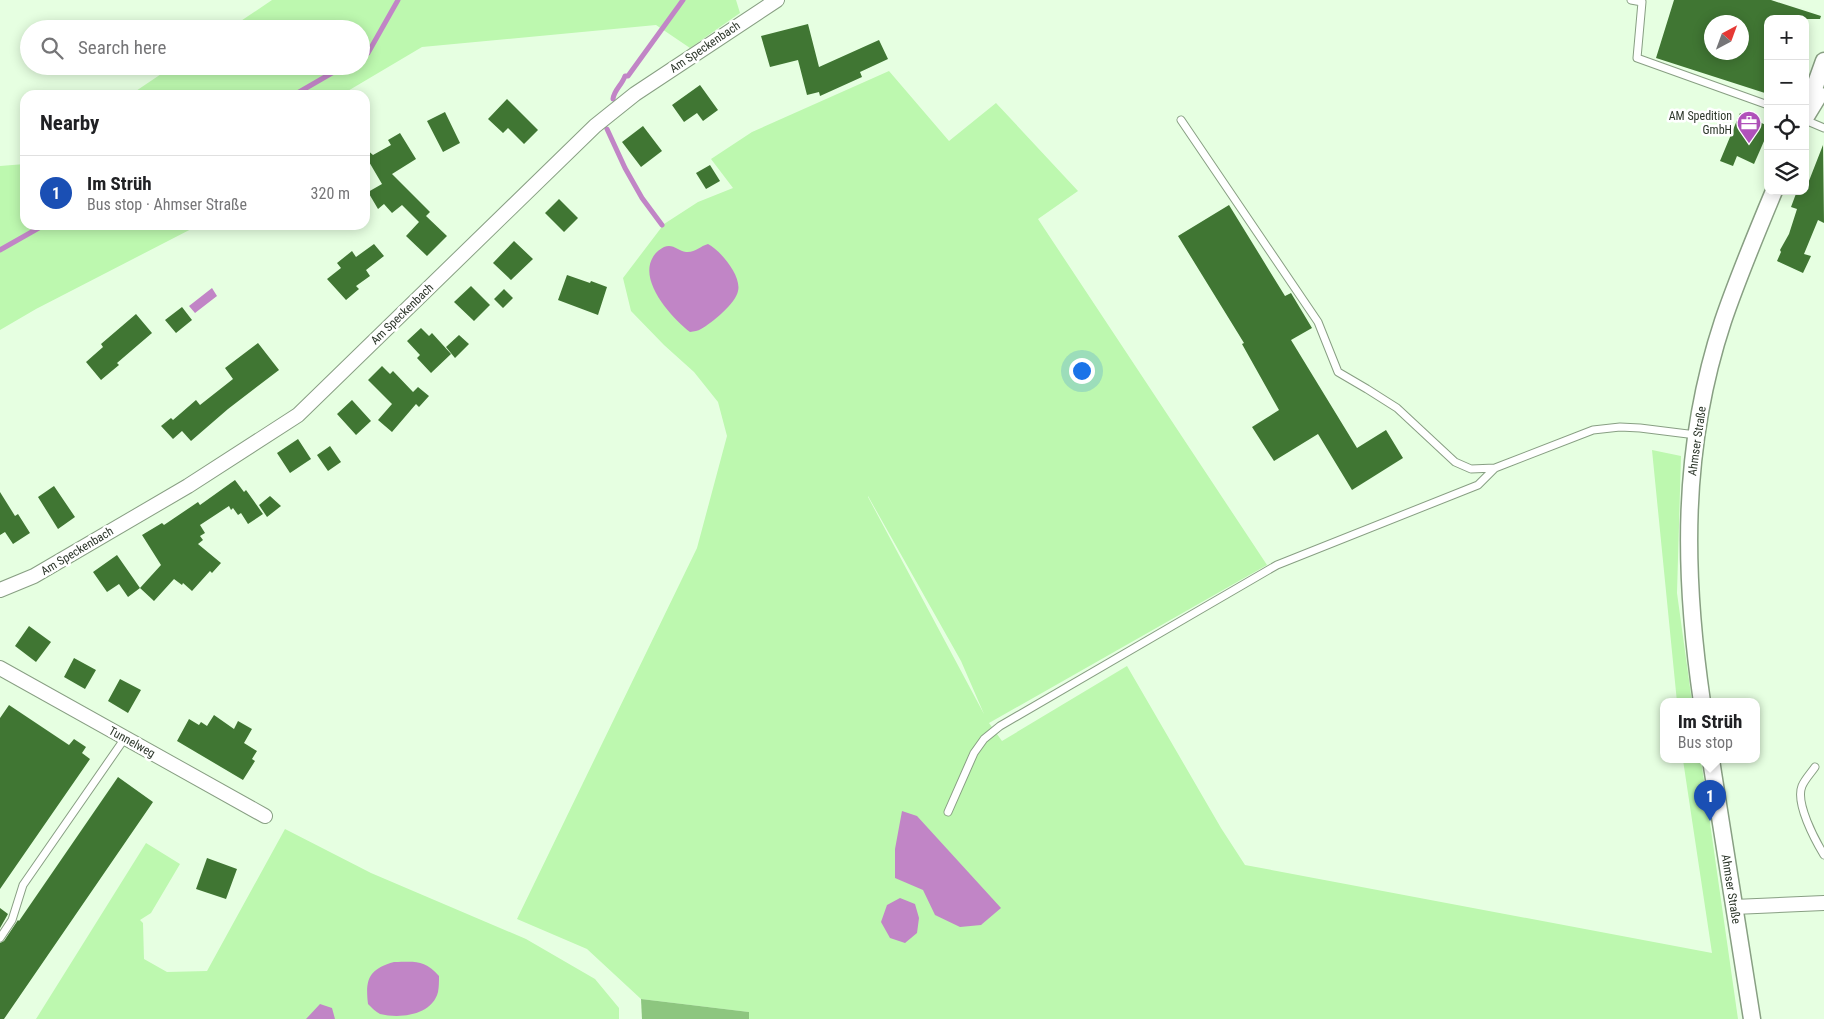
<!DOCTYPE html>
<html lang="en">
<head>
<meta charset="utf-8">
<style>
  body { margin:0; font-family:"Roboto Condensed",sans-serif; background:#f6f6f6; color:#202124 }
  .controls { position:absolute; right:15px; top:15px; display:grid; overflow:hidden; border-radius:10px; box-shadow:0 2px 12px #0003 }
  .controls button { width:45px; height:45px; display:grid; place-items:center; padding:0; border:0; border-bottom:1px solid #e0e0e0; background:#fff; color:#202124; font:25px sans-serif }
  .compass { position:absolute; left:1704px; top:15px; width:45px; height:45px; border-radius:50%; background:#fff; box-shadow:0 2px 12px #0003; rotate:41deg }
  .you { position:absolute; left:1081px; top:370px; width:18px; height:18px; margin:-12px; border:4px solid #fff; border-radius:50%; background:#1a73e8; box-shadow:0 0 0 8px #1a73e833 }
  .badge { display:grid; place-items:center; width:32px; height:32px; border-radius:50%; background:#b152bb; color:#fff; font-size:16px; font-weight:700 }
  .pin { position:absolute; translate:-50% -41px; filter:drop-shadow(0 1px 2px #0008) }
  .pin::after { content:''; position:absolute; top:26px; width:18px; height:15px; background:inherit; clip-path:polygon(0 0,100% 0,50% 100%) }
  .popup { position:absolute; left:1660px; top:698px; width:100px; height:65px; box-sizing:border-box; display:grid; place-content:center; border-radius:10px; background:#fff; filter:drop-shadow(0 1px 4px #0005); font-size:16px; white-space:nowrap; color:#757577 }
  .popup b { font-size:19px; color:#202124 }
  .popup::after { content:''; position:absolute; left:50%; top:100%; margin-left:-10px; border:10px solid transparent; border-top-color:#fff }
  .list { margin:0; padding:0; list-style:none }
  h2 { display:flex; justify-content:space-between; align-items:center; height:65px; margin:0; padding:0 20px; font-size:21px }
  h2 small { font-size:16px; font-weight:400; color:#757577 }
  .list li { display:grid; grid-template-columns:32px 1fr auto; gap:15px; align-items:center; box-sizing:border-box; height:75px; padding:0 20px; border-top:1px solid #e0e0e0 }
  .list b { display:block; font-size:19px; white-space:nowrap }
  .list p { margin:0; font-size:16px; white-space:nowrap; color:#757577 }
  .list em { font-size:16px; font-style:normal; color:#757577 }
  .icon { flex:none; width:28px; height:28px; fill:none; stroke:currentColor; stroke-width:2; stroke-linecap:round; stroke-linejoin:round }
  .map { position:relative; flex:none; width:1824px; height:1019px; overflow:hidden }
  .search { position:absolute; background:#fff; box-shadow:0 2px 12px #0003; left:20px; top:20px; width:350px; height:55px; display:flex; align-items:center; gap:12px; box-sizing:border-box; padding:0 18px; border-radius:28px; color:#757577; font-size:19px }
  .panel { position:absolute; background:#fff; box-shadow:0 2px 12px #0003; left:20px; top:90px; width:350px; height:140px; border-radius:15px }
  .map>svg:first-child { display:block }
  .green { fill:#bdf8af; fill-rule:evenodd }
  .forest { fill:#8dc67f }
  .water { fill:#c185c6 }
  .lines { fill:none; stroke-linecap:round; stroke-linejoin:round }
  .stream { stroke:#c185c6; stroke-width:5 }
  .building { fill:#407633; fill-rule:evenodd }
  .service-casing { stroke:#889f83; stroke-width:9 }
  .minor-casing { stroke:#889f83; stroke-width:16 }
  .tertiary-casing { stroke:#889f83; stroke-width:19 }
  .service { stroke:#fff; stroke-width:7 }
  .minor { stroke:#fff; stroke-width:14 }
  .tertiary { stroke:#fff; stroke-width:16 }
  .labels { text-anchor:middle; stroke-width:5; stroke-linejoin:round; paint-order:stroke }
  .street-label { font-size:12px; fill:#2d372b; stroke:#fff }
  .poi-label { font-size:12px; fill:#2d372b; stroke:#fff; text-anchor:end }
</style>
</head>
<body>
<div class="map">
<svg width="1824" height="1019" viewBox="0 0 1824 1019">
  <rect width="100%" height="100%" fill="#e6ffe1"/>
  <path class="green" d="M 272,0 L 736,0 L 740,13 L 690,48 L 656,25 L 422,47 L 341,95 L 130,95 L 173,66 L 361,66 L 361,29 L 229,29 Z
    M 889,71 L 949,141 L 996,103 L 1078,191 L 1038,219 L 1267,565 L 989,723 L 1002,741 L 1127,666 L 1221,828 L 1245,865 L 1712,953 L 1683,760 L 1701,760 L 1738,1019 L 749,1019 L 749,1012 L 641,999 L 587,949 L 517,919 L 697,548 L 727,436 L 718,402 L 694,372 L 664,345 L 631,311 L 623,278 L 664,224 L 698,202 L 733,188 L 711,159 L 752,132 ZM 868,496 L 961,661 L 984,714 L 868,497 Z
    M 25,164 L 25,225 L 199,225 L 36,309 L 0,330 L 0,166 Z
    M 1652,450 L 1681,456 L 1677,593 L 1692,702 L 1677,702 Z
    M 285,829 L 371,873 L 526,939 L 595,979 L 619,1008 L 619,1019 L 36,1019 L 146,843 L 180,864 L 151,913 L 140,920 L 143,923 L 144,959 L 167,972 L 207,971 Z"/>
  <path class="forest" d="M 641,999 L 749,1012 L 749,1019 L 642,1019 Z"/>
  <path class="water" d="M 708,244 C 720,250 742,276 738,291 C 736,303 712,323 701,329 C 698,331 694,331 690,332 C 672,318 638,281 653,257 C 655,253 660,249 664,247 C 673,243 678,251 686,252 C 695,253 700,246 708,244 Z
    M 212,288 L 217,296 L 195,313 L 189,306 Z
    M 902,811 L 917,816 L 1001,908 L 981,925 L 960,927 L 935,915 L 923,890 L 895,878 L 895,849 Z
    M 900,898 L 915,904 L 919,918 L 917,933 L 905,943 L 890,938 L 881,922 L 887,905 Z
    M 394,962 C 415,962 424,959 439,976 C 439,981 439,987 438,992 C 432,1015 401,1019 380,1014 C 376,1012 371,1007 368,1004 C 365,979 369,969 394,962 Z
    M 320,1004 L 332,1008 L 335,1019 L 306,1019 Z"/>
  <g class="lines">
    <path class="stream" d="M 361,57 L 368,53 L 398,0
      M 294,95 L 344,66
      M 613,99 C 614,90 622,85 625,76 L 628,76 L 683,0
      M 607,129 L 625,168 L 642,198 L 662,225
      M 0,250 L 44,225"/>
  </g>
  <path class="building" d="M 1674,0 L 1771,0 L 1821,16 L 1820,19 L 1768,19 L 1768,94 L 1656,58 ZM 1712,22 L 1742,22 L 1742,52 L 1712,52 Z
    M 808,24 L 819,67 L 879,40 L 888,59 L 860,72 L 862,77 L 820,96 L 819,92 L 807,95 L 798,60 L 770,67 L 761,36 Z
    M 700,85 L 718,110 L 703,121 L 697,113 L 684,122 L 672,105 Z
    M 507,99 L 538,130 L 524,144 L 508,128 L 503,133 L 488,119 Z
    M 445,112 L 460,143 L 443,152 L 427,121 Z
    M 1740,113 L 1768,126 L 1768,132 L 1754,164 L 1737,156 L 1733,166 L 1720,161 Z
    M 643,126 L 662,151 L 641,167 L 622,142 Z
    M 400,133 L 416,159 L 392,174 L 430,212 L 426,216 L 447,236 L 427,256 L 406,236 L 419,222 L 402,205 L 392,213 L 384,204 L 378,209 L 368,192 L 382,184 L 365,155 L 365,150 L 366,149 L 373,155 L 391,145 L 388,140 Z
    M 1823,145 L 1824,223 L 1818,220 L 1804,254 L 1811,256 L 1803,273 L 1777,261 L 1781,252 L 1780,250 L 1789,234 L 1797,209 L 1791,207 L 1797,191 L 1805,191 Z
    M 710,165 L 720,181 L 706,189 L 696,173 Z
    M 559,199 L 578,218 L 564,232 L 545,213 Z
    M 1229,205 L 1285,296 L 1291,293 L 1312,328 L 1291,340 L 1357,448 L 1386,430 L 1403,458 L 1352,490 L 1318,434 L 1274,461 L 1252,427 L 1279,410 L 1242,344 L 1244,343 L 1178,236 Z
    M 514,241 L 533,259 L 511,280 L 493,263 Z
    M 374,244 L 384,256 L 366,270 L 370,276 L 356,286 L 359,289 L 346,300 L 327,279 L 341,268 L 337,263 L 352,251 L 356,257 Z
    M 567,275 L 590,283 L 591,281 L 607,287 L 598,315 L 558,300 Z
    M 471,286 L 490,305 L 474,321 L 454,302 Z
    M 504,289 L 513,298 L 503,308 L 494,299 Z
    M 182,307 L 192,320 L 176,333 L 165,320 Z
    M 136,314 L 152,333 L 117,363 L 119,365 L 101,380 L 86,362 L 103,347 L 101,344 Z
    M 421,328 L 429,336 L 432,333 L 451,354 L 431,373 L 417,358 L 420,355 L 407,341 Z
    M 459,335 L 469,344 L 455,358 L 446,347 Z
    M 258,343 L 279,370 L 228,409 L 191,441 L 182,431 L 173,439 L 161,426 L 171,418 L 173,420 L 196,400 L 200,405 L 233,379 L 225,368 Z
    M 382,366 L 390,374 L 393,371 L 413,392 L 418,387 L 429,396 L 419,407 L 416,404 L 392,432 L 378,420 L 392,404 L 368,380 Z
    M 352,400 L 371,421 L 356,435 L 337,414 Z
    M 298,439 L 311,459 L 290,473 L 277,453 Z
    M 330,446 L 341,462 L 328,471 L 317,455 Z
    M 235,480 L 244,492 L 246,490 L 263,514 L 248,524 L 241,513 L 238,515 L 233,508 L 231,510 L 229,506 L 200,525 L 205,533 L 200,536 L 203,540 L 198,544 L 221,563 L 212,573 L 210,571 L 192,591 L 183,583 L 182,585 L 174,579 L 154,601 L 140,588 L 128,597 L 119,584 L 107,592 L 93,572 L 117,555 L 140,588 L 161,565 L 142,535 L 162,523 L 164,525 L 198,502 L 200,505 Z
    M 54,486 L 75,517 L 58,529 L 38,497 Z
    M 0,492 L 15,516 L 18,514 L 30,533 L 13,544 L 5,532 L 0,535 Z
    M 270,496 L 281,506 L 267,517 L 259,505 Z
    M 29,626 L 51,642 L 36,662 L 15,646 Z
    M 74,658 L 96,670 L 85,689 L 64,677 Z
    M 120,679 L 141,690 L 128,713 L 108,701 Z
    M 9,705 L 69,745 L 74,739 L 86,747 L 82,753 L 90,759 L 0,889 L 0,718 Z
    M 214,715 L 234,729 L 238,721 L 252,729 L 244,743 L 257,751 L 252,759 L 255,761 L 243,780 L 177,741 L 189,719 L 199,725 L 201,722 L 207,726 Z
    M 118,777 L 153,802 L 4,1019 L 0,1019 L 0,943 L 4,941 L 18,920 L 19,921 Z
    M 207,858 L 237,869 L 226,899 L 196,889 Z
    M 0,908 L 8,914 L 0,928 Z"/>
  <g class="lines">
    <defs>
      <path id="service" d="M 1631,0 L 1642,2 L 1637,58 L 1768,105
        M 1181,120 L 1318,322 L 1338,372 L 1367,389 L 1397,408 L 1455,462 L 1471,469 L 1495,468
        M 1805,120 L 1824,128
        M 1815,767 C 1811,773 1805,779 1802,786 C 1795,803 1815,840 1824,855
        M 948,812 L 974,753 L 984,739 L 1000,726 L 1277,565 L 1478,485 L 1495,468 L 1593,430 L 1620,427 L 1640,428 L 1696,435
        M 0,938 L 12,920 L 23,885 L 125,738"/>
      <path id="minor" d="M 0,590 L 34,576 L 188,486 L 298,415 L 595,126 L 635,94 L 777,0
        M 0,668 L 265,816
        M 1734,907 L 1824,903"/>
      <path id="tertiary" d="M 1813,102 L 1815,86 L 1824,61
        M 1805,118 L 1819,95
        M 1702,702 C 1683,572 1681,448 1723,321 C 1738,277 1756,234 1774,191
        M 1711,760 L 1752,1019"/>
    </defs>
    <use href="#service" class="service-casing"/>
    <use href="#minor" class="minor-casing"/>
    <use href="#tertiary" class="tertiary-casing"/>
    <use href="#service" class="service"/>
    <use href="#minor" class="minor"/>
    <use href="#tertiary" class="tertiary"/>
  </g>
  <defs>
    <symbol id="office-pin" viewBox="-11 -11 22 30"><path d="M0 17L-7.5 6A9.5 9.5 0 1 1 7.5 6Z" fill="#b152bb" stroke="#fff"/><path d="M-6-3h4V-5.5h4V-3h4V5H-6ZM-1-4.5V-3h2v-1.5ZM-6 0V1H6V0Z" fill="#fff"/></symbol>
  </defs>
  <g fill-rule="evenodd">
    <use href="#office-pin" x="1735" y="109" width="28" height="38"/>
  </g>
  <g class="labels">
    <g class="street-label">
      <text transform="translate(705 47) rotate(-34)" y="4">Am Speckenbach</text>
      <text transform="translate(402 314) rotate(-44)" y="4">Am Speckenbach</text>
      <text transform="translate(1697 441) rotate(-82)" y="4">Ahmser Straße</text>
      <text transform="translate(77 551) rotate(-31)" y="4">Am Speckenbach</text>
      <text transform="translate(132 742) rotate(29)" y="4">Tunnelweg</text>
      <text transform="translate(1731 889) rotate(81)" y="4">Ahmser Straße</text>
    </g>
    <g class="poi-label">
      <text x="1732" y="120">AM Spedition<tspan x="1732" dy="14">GmbH</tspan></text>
    </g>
  </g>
</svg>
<div class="controls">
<button>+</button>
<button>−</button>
<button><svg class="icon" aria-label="locate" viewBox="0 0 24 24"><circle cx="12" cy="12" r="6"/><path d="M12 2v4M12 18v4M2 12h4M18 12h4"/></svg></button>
<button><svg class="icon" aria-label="layers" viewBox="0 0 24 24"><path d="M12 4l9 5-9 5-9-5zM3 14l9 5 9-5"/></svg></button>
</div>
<svg class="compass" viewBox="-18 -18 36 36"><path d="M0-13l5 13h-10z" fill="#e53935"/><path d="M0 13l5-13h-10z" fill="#757577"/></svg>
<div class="you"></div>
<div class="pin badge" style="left:1710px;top:821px;background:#1a4fb4">1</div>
<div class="popup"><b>Im Strüh</b>Bus stop</div>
<div class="search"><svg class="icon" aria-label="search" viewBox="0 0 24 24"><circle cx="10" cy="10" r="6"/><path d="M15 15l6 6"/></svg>Search here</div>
<section class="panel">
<h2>Nearby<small></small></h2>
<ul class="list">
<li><span class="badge" style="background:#1a4fb4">1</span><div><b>Im Strüh</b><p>Bus stop · Ahmser Straße</p></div><em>320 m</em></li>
</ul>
</section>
</div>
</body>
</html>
